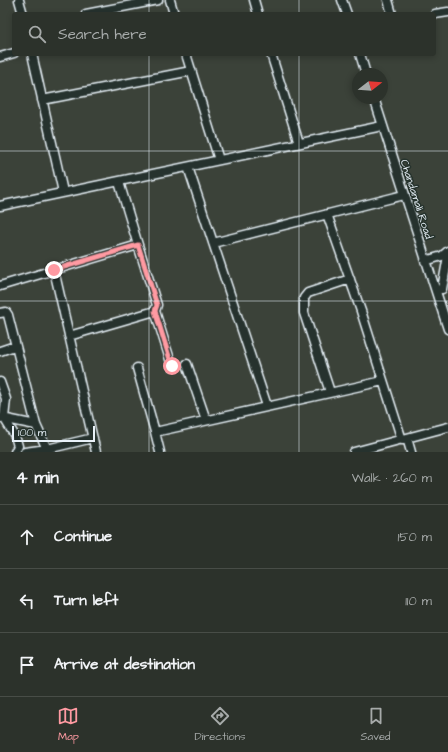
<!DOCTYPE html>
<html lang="en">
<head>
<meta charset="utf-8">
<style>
  body { margin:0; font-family:"Architects Daughter",sans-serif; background:#343a33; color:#f1f3f6 }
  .compass { position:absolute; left:352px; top:68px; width:36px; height:36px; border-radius:50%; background:#2c322b; box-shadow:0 2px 6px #0003; rotate:73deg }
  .scale { position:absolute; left:12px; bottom:10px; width:83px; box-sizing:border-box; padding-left:4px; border:2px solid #e8f1f8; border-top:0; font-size:11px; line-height:14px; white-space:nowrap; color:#e8f1f8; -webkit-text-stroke:3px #26332d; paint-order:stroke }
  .stop { position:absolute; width:12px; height:12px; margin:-9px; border:3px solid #ff9aa2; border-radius:50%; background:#fff }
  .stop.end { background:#ff9aa2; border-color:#fff; box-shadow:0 1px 4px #0008 }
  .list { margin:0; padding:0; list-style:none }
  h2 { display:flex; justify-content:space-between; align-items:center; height:52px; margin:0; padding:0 16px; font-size:17px }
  h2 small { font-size:13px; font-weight:400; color:#a6aaa9 }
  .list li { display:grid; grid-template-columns:26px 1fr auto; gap:12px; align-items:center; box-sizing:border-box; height:64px; padding:0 16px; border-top:1px solid #484d47 }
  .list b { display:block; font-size:15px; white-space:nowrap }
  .list em { font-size:13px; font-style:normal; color:#a6aaa9 }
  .icon { flex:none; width:22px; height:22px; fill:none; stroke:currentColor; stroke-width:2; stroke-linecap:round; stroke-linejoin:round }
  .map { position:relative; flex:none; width:448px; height:452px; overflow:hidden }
  .search { position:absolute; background:#2c322b; box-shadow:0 2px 6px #0003; left:12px; right:12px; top:12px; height:44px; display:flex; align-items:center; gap:10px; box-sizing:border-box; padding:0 14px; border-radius:4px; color:#a6aaa9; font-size:15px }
  .sheet { height:244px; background:#2c322b }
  nav { display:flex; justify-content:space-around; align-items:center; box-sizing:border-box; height:56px; border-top:1px solid #484d47; background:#2c322b; font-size:11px; color:#a6aaa9 }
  nav a { display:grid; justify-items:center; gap:2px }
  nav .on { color:#ff9aa2 }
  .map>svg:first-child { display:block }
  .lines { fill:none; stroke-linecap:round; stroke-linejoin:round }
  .minor-casing { stroke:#e8f1f8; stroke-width:11 }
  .minor { stroke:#26332d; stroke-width:8 }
  .route { stroke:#ff9aa2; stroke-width:5 }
  .grid { fill:none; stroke:#e8f1f8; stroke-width:1; stroke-opacity:0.55 }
  .labels { text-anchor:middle; stroke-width:3; stroke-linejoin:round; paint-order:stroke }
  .street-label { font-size:11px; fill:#e8f1f8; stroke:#26332d }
</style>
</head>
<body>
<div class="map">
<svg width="448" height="452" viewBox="0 0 448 452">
  <rect width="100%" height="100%" fill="#3b4239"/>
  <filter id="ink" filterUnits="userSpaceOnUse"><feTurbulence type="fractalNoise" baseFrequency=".025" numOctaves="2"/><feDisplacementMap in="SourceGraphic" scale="8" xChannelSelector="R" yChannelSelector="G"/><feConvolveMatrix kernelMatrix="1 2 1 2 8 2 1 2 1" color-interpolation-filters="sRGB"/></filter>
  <g filter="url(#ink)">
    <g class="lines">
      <defs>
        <path id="minor" d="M 19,0 L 23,14
          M 170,0 L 174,14
          M 254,0 L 258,14
          M 342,0 L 347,14
          M 388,0 L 392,14
          M 86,14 L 158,0
          M 435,14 L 448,12
          M 32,54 L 63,192
          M 186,54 L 219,160
          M 271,54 L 299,143
          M 360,54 L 366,74
          M 0,57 L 14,53
          M 374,98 L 448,329
          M 42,100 L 191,71
          M 188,167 L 267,406
          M 0,206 L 382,126
          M 327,214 L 361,311 L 402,440
          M 213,243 L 404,195
          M 425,261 L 442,256 L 448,251
          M 54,270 L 96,452
          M 0,286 L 138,245 L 119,182
          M 442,289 L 448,256
          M 155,311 L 172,366
          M 0,313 L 6,312 L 8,315 L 36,425 L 47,449
          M 69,336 L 155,311 L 157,305 L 138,245
          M 0,351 L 15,346
          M 187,364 L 206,420
          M 137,368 L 155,432
          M 0,382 L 6,399 L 4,418 L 15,436 L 18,446 L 15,452
          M 330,392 L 304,313 L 304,298 L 308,293 L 350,279
          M 2,418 L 36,425
          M 407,438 L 411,452
          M 25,452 L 47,449 L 93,438
          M 160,452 L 155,432 L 383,381
          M 354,452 L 448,427"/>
      </defs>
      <use href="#minor" class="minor-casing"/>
      <use href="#minor" class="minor"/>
    </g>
  </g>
  <g class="lines" filter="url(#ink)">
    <path class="route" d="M 54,270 L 138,245 L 157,305 L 155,311 L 172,366"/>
  </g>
  <path class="grid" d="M 149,0 L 149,14M 299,0 L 299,14M 149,54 L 149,452M 299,54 L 299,452M 0,151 L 448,151M 0,301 L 448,301"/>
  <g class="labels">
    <g class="street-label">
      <text transform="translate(417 199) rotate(72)" y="4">Chandamali Road</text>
    </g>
  </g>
</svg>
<svg class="compass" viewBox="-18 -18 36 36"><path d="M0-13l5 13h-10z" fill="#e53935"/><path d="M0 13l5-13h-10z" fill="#a6aaa9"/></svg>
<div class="scale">100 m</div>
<div class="stop" style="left:172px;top:366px"></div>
<div class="stop end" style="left:54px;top:270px"></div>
<div class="search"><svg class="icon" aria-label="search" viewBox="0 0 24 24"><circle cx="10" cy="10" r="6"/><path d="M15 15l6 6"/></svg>Search here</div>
</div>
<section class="sheet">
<h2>4 min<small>Walk · 260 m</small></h2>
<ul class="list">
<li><svg class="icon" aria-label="ahead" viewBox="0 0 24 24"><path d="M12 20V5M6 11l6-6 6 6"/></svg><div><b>Continue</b></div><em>150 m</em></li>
<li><svg class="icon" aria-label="left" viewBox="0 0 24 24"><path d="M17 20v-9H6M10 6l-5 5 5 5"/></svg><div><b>Turn left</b></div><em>110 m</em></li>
<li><svg class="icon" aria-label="arrive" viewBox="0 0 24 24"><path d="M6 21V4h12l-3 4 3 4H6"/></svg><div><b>Arrive at destination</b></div></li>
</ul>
</section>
<nav>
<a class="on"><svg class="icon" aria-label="map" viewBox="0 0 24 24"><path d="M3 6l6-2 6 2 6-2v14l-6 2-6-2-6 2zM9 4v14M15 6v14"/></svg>Map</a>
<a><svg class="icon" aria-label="directions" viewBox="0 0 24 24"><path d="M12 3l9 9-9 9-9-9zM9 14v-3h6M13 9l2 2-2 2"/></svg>Directions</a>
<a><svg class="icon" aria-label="saved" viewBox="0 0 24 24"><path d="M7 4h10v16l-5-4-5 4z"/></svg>Saved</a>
</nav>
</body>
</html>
